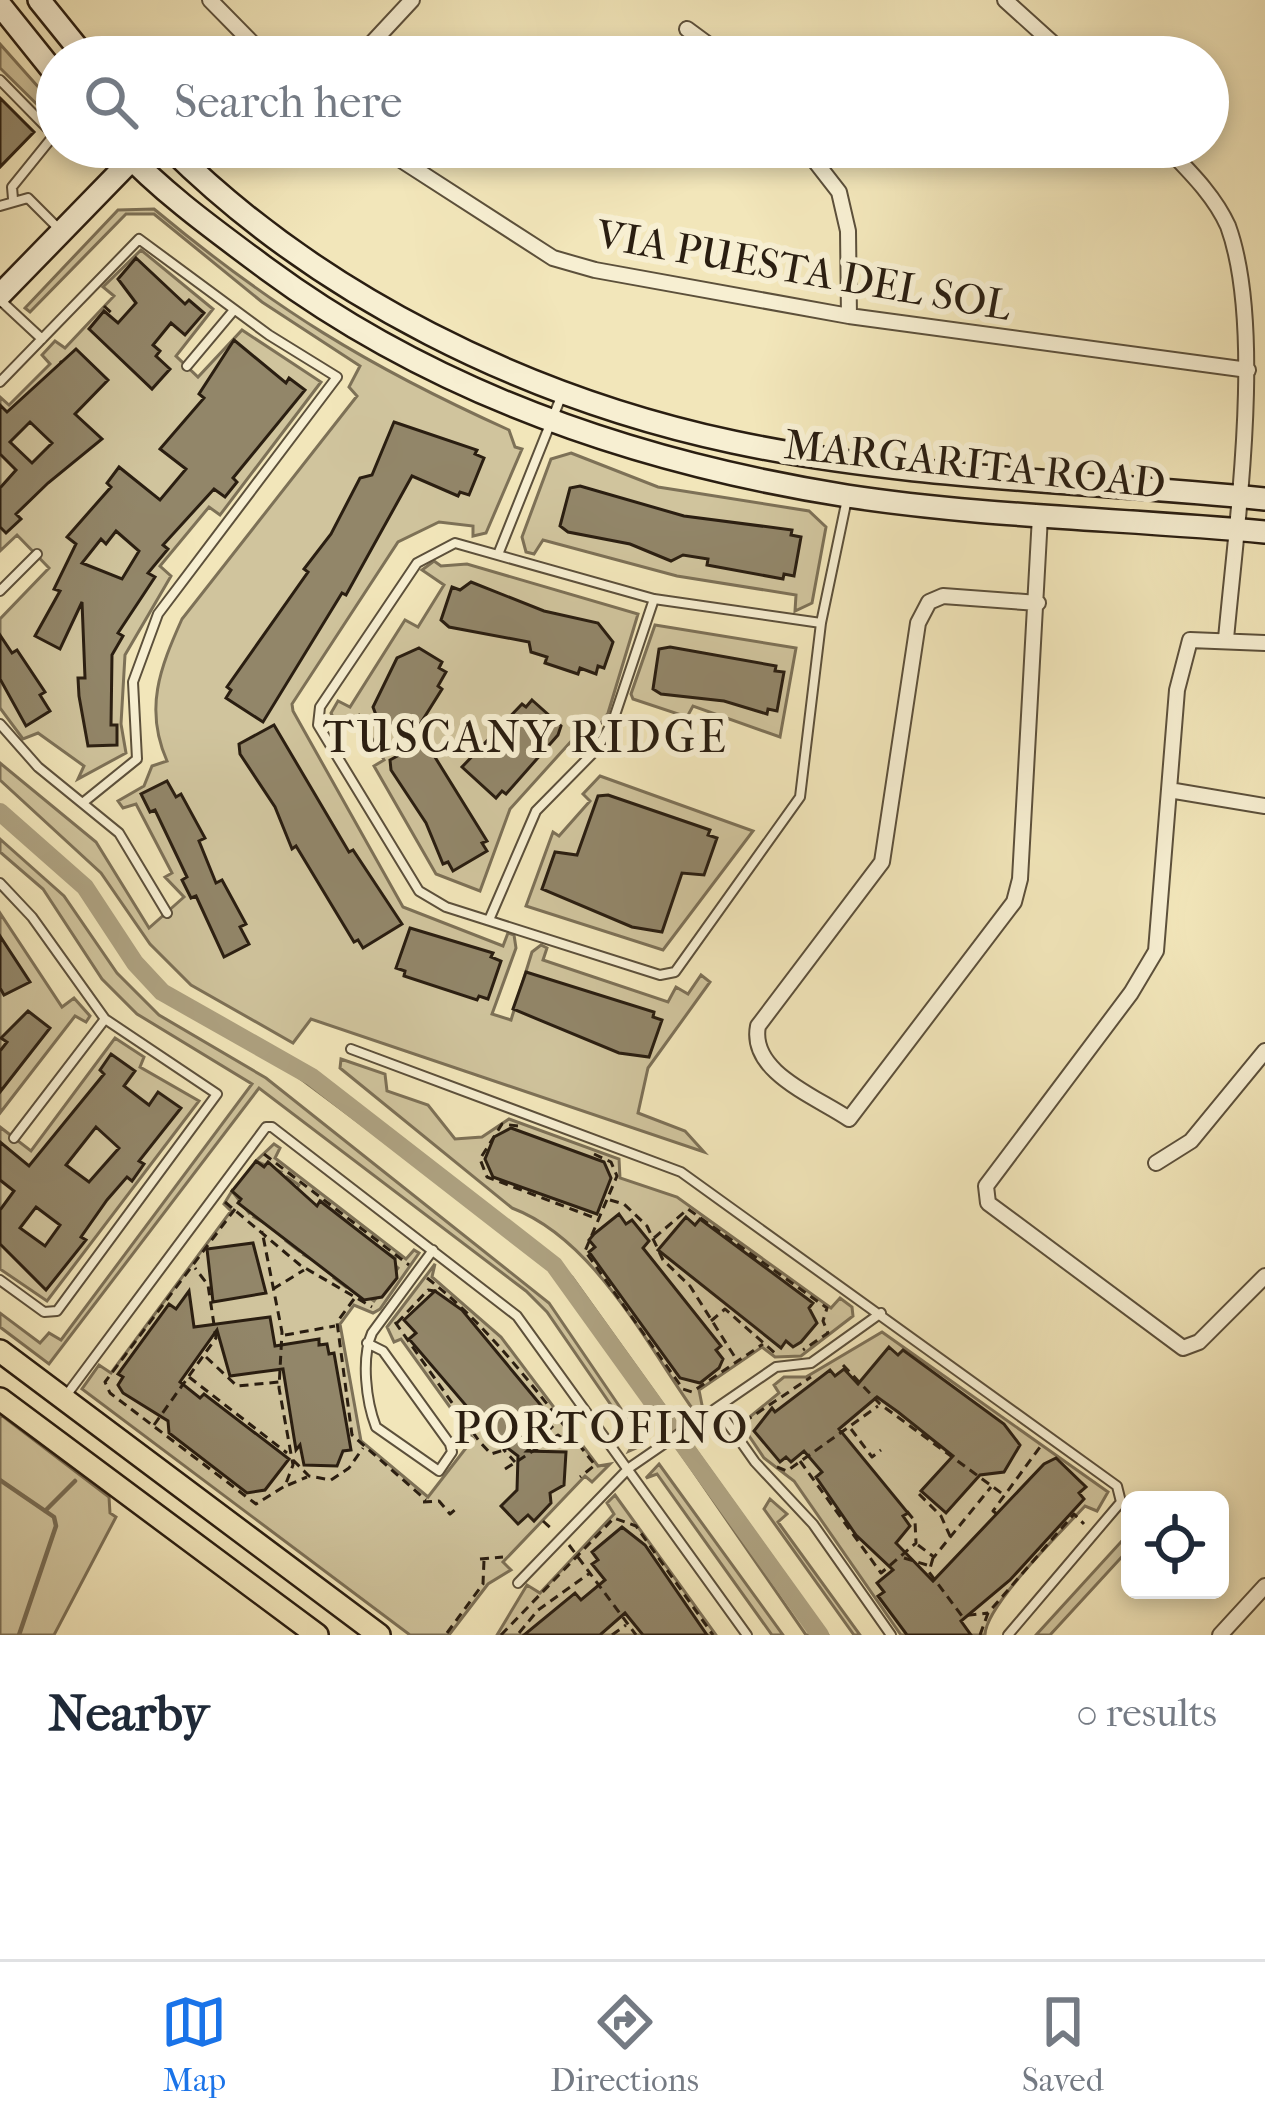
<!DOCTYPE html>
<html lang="en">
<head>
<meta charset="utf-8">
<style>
  body { margin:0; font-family:"IM FELL French Canon",serif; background:#f2f2f3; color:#1f2937 }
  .controls { position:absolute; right:36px; bottom:36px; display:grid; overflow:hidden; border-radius:18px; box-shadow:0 6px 18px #0003 }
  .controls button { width:108px; height:108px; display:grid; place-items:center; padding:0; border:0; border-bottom:3px solid #e0e1e3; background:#fff; color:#1f2937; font:60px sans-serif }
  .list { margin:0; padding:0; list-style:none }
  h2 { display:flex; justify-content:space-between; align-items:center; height:156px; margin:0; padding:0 48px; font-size:51px }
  h2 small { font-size:39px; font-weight:400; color:#747a83 }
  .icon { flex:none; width:66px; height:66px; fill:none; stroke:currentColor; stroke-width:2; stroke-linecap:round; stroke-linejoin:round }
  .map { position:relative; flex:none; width:1265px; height:1635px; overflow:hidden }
  .search { position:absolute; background:#fff; box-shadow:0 6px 18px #0003; left:36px; right:36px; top:36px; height:132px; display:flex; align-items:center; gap:30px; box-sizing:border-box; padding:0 42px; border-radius:66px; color:#747a83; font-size:45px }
  .sheet { height:324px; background:#fff }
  nav { display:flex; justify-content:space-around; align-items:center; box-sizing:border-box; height:168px; border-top:3px solid #e0e1e3; background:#fff; font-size:33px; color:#747a83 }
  nav a { display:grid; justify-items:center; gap:6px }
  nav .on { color:#1a73e8 }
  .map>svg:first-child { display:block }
  .green { fill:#d0c49d; stroke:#7d7157; stroke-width:3 }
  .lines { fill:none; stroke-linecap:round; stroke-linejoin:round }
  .stream { stroke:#796d54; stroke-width:4.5 }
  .canal { stroke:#aea281; stroke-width:18 }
  .building { fill:#928669; stroke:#2a1e11; stroke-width:3; fill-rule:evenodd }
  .lane-casing { stroke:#5c503b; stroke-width:12 }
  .street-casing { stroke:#5c503b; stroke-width:18 }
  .secondary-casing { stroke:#2a1e11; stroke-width:26 }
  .primary-casing { stroke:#2a1e11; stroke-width:26 }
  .path { stroke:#2a1e11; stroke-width:3; stroke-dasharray:9 6; stroke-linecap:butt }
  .lane { stroke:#f7efd2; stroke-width:8 }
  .street { stroke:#f7efd2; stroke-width:14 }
  .secondary { stroke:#f7efd2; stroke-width:21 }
  .primary { stroke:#f2e6ba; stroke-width:21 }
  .labels { text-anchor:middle; stroke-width:12; stroke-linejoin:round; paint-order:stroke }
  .street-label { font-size:42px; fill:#2a1e11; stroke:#f7efd2 }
  .neighbourhood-label { font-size:45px; letter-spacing:3px; fill:#2a1e11; stroke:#f7efd2 }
</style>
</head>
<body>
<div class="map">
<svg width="1265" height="1635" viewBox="0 0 1265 1635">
  <rect width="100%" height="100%" fill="#f2e6ba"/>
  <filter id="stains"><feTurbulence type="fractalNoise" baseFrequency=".00167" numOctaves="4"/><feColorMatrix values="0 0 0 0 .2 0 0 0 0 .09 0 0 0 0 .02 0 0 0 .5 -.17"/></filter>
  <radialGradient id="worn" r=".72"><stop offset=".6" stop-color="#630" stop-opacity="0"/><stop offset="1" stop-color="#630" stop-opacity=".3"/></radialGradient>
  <path class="green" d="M 0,44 L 57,108 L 57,124 L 0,68 Z
    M 154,209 C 273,308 367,366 509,430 L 515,447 L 522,449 L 486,533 L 473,536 L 473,526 L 439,522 L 398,542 L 292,704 L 293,711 L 403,907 L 503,946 L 508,933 L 514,935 L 516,948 L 492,1014 L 511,1020 L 532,952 L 541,945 L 547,948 L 543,960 L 668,1002 L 676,987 L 688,994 L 701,975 L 710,982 L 648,1068 L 638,1113 L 685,1131 L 704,1152 L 311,1019 L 293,1043 L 191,985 L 150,944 L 101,873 L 0,780 L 0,763 L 96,842 L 149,928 L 184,897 L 165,877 L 172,873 L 136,804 L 123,808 L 118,801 L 144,786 L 152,766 L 167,761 C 144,709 160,668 182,619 L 357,396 L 349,387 L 360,366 L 262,302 L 154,214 L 126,214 L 30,312 L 25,308 L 118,210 Z
    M 141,250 L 213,309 L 176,356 L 198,377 L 242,330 L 321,382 L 220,515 L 209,507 L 160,566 L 171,576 L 125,655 L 121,724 L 126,753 L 78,779 L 84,766 L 38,733 L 23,739 L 0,708 L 0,619 L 49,568 L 17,535 L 0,551 L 0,397 L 9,405 L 50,364 L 42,355 L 55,341 L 65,348 L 114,296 L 103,287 Z
    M 571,453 L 658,487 L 809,511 L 826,527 L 812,603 L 795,611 L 796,595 L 677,576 L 543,540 L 534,554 L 526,552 L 522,537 L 551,459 Z
    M 434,561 L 441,566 L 467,564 L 638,614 L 608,713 L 593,734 L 584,727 L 510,809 L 480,891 L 436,874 L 374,766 L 384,760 L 359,715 L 337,726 L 331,713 L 338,701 L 350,707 L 405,620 L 418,627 L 444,585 L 422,570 Z
    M 655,625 L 796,648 L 780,737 L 693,706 L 687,717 L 633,699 L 631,694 Z
    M 600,776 L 753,831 L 663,950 L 526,906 L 553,832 L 559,836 L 590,801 L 583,794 Z
    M 0,839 L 64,896 L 117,973 L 159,1015 L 266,1078 L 549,1303 L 645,1444 L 629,1451 L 635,1440 L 547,1312 L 526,1291 L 259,1088 L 49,1364 L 0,1327 L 0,1313 L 40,1343 L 49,1333 L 61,1340 L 252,1084 L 137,1014 L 102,979 L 43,889 L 0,852 Z
    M 0,913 L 62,1007 L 74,998 L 90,1016 L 86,1022 L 75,1016 L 0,1113 Z
    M 115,1038 L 144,1057 L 140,1067 L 199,1101 L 47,1301 L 0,1269 L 0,1127 L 31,1151 Z
    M 283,1055 L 572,1277 L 828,1635 L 806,1635 L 562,1281 L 522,1244 L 278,1062 Z
    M 341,1059 L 385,1074 L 387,1091 L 428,1105 L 455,1139 L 482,1137 L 509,1119 L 619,1159 L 620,1178 L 677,1197 L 831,1308 L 840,1298 L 852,1307 L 853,1316 L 801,1356 L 775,1357 L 762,1347 L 699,1390 L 702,1405 L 694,1411 C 645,1342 594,1239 512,1208 L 340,1068 Z
    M 274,1144 L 280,1148 L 275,1158 L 406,1259 L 414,1250 L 419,1253 L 380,1309 L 373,1313 L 354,1305 L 340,1324 L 361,1441 L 428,1497 L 473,1439 L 401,1339 L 394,1342 L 387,1327 L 435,1264 L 432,1277 L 501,1337 L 598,1466 L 610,1464 L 592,1482 L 585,1476 L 503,1562 L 511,1570 L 488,1584 L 449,1635 L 410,1635 L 82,1389 L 99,1365 L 111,1373 L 231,1211 L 224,1204 L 232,1191 L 249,1213 L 257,1204 L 261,1208 L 254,1217 L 289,1236 L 286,1241 L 299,1251 L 306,1242 L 311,1246 L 304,1255 L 337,1273 L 334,1278 L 346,1287 L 354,1278 L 351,1290 L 363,1299 L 367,1296 L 374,1301 L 398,1268 L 392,1263 L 395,1258 L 383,1250 L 375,1260 L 346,1221 L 321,1201 L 317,1206 L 295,1191 L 299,1185 L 287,1177 L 279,1186 L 274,1182 L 281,1172 L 256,1161 Z
    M 882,1332 L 1108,1492 L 1097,1511 L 1085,1506 C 1062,1531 985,1606 985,1635 L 901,1635 L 794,1481 L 764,1458 L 741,1424 L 779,1393 L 774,1385 L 784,1377 L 806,1377 Z
    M 0,1414 L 109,1497 L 110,1513 L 116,1517 L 54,1635 L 0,1635 Z
    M 659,1464 L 783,1635 L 772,1635 L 657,1474 L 646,1478 Z
    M 615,1495 L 716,1635 L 497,1635 L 527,1585 L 540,1593 L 614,1514 L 607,1503 Z
    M 770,1499 L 787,1514 L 778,1522 L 860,1635 L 854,1635 L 764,1509 Z
    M 1130,1532 L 1130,1548 L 1050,1635 L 1036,1635 Z"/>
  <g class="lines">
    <path class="stream" d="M 0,1480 L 54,1517 L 56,1526 L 19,1635
      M 45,1511 L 75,1481"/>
    <path class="canal" d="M 0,812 L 85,887 L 135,963 L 162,992 L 312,1077 L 554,1265 L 820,1635"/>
  </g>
  <path class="building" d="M 0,98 L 34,132 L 0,167 Z
    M 136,258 L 185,304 L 189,300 L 204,313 L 185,335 L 171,323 L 153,345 L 160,351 L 156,356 L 170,369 L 152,389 L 89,329 L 104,311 L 118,323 L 136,303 L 118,279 Z
    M 234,340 L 286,383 L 289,378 L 305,390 L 233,478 L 237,482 L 225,497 L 214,489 L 163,545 L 168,549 L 148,573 L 155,577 L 118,633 L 123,636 L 112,655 L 111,725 L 117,725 L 117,745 L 88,746 L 79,696 L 78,678 L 85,678 L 82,602 L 60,649 L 35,636 L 60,591 L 54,589 L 76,544 L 67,537 L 111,487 L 107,483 L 119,467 L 160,500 L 186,469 L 160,449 L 204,398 L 199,394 ZM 116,531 L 139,551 L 122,579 L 82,563 L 101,539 L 106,544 Z
    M 76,349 L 108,380 L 75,414 L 102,439 L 48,483 L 16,514 L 21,519 L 6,533 L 0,527 L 0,488 L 16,470 L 0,454 L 0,405 L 7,412 ZM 30,422 L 52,443 L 32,463 L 10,442 Z
    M 394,422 L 477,450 L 475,454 L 484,458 L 469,495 L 460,492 L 458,496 L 412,476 L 346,595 L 342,593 L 263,722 L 226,698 L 231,690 L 227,687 L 308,572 L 304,569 L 331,534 L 360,478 L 372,475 Z
    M 580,486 L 684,516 L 792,530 L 791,535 L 801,537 L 794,576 L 784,574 L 783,579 L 707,565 L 708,559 L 683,555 L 671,561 L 630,544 L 568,532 L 560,526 L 570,488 Z
    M 471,582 L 544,611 L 598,623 L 613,642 L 604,668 L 598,666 L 596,674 L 580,668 L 578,674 L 545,663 L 547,657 L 531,652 L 529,642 L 449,627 L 441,620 L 452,587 L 460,590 Z
    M 0,635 L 12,653 L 17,650 L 45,692 L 40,695 L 50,711 L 26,726 L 0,679 Z
    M 670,647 L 776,666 L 775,671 L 784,672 L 777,711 L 768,709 L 767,714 L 724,701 L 661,694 L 653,689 L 659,649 Z
    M 419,648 L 442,662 L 439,668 L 446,672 L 438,686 L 442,689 L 412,737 L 376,715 L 373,707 L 397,658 Z
    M 532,700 L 561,726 L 558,735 L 506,794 L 502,791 L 496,798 L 462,767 L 522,704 L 526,707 Z
    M 274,725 L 349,852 L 353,850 L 402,924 L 363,948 L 358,940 L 354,942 L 296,846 L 292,849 L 275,807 L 240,754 L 239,744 Z
    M 425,741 L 487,841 L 482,843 L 487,851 L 453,871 L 448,862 L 443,864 L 426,823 L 391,770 L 390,760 Z
    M 167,781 L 176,797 L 181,794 L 205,838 L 199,841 L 216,883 L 222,880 L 246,924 L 240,927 L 249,944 L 224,957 L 196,896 L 191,898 L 182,880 L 187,877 L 155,810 L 150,812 L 141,794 Z
    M 608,795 L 710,830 L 708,835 L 717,838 L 704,875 L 682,873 L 662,932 L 632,927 L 542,889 L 555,852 L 577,855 L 598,796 Z
    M 410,928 L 493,953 L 491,957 L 501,961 L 488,999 L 479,996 L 477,1000 L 404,976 L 405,971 L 396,968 Z
    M 0,936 L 30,982 L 4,995 L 0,988 Z
    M 526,972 L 654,1012 L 653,1017 L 662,1020 L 649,1057 L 619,1053 L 513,1009 Z
    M 28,1011 L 50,1028 L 0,1092 L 0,1051 L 7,1042 L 1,1038 Z
    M 111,1054 L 135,1071 L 124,1086 L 149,1105 L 158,1092 L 181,1108 L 139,1161 L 144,1164 L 132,1181 L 127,1177 L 107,1200 L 81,1237 L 86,1240 L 46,1290 L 0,1244 L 0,1210 L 14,1191 L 0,1180 L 0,1142 L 29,1166 L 104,1074 L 100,1070 ZM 96,1127 L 119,1148 L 89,1182 L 66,1165 ZM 36,1207 L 60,1225 L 45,1246 L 20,1228 Z
    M 511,1128 L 604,1162 L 611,1178 L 597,1214 L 493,1177 L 485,1159 L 494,1137 Z
    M 256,1161 L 264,1167 L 268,1162 L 317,1206 L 320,1201 L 395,1259 L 397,1278 L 382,1297 L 364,1300 L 238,1203 L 241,1199 L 232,1191 Z
    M 619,1214 L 626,1224 L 632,1220 L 649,1241 L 643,1248 L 721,1346 L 716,1350 L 723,1359 L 719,1368 L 700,1383 L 680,1378 L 589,1252 L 595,1247 L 589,1240 L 594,1234 Z
    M 686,1217 L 695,1225 L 700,1219 L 813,1303 L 809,1308 L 817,1323 L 801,1342 L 793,1347 L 786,1341 L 781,1348 L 658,1250 Z
    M 253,1243 L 266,1293 L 213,1302 L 207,1249 Z
    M 189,1291 L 194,1327 L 270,1317 L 275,1346 L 319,1339 L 319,1345 L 327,1344 L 329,1354 L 334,1353 L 351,1450 L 343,1451 L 337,1466 L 304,1465 L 300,1445 L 296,1450 L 283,1369 L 230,1376 L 217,1330 L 180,1382 L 200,1398 L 204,1394 L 289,1459 L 265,1490 L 247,1493 L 169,1433 L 168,1421 L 123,1393 L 118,1385 L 123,1377 L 118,1374 L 169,1304 L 176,1309 Z
    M 435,1291 L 462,1310 L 544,1409 L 539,1414 L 552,1427 L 527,1451 L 566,1452 L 564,1485 L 550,1493 L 551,1503 L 534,1521 L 528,1515 L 518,1524 L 501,1506 L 517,1490 L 518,1456 L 492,1436 L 409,1339 L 416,1333 L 404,1320 Z
    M 889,1347 L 898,1355 L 903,1350 L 1004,1424 L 1020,1445 L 1004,1472 L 980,1475 L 946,1513 L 921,1491 L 953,1456 L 898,1412 L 877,1397 L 839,1429 L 908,1513 L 903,1516 L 910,1526 L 896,1543 L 933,1581 L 1044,1464 L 1056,1458 L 1086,1487 L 1079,1493 L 1084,1499 L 1010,1580 L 961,1621 L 971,1635 L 907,1635 L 878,1596 L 884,1592 L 877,1583 L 893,1570 L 856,1535 L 816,1477 L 822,1472 L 804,1451 L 791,1462 L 786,1457 L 780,1462 L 754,1431 L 772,1408 L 775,1412 L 830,1370 L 835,1376 L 844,1369 L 858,1384 Z
    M 622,1527 L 645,1545 L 707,1635 L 643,1635 L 625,1613 L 600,1635 L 524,1635 L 575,1593 L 581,1600 L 605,1580 L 592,1564 L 598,1560 L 592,1552 Z"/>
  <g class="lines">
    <defs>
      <path id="lane" d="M 0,80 L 54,135 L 12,187 L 13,199
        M 0,206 L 28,198 L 61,231
        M 0,300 L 42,339
        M 187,366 L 234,310
        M 0,382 L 139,239 L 269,335 L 337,377 L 158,614 L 133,682 L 137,759 L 85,801
        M 499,552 L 561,397
        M 0,591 L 37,554
        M 821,623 L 654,599 L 455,543 L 417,563 L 320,707 L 318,725 L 419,891 L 446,907 L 660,975 L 675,972 L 800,797 L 821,623 L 847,499
        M 0,724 L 38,767 L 119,833 L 167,913
        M 0,883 L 32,917 L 105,1019 L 217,1094 L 57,1311 L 44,1312 L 0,1280
        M 489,920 L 536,811 L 597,749 L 613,721 L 654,599
        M 351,1049 L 681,1172 L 1117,1486 L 1121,1502 L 1008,1635
        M 14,1138 L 105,1019
        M 367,1343 L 383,1351 L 450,1444 L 452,1452 L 439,1471 L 376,1427 C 366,1401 361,1358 372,1333 L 433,1250
        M 65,1397 L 266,1127 L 272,1127 L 517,1316 L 747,1635
        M 717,1408 L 755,1462 L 813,1524 L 891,1635
        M 518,1583 L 629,1468 L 776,1367 L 811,1363 L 881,1313"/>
      <path id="street" d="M 210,0 L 266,57
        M 1005,0 L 1068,57
        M 687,29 L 725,57
        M 359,57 L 412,0
        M 381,147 L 553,258 L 595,270 L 849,316 L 1248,370
        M 804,147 L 839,192 L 848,231 L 849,316
        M 1166,147 C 1189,171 1214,195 1228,226 C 1265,328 1236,527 1226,639
        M 1038,603 L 943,596 L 929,602 L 918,623 L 882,862 L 758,1026 C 749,1072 815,1096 849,1119 L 1014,902 L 1020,879 L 1040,516
        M 1265,643 L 1190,640 L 1177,690 L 1156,951 L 1131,993 L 986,1186 L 988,1203 L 1183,1348 L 1199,1342 L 1265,1276
        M 1169,790 L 1265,806
        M 1156,1163 L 1191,1141 L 1265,1051
        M 1220,1635 L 1265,1586"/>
      <path id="secondary" d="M 39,0 L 85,57
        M 0,5 L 57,76
        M 120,147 C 164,194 216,231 267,269 C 438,395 639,463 847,496 C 985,517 1126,519 1265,532
        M 169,147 C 319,296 527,398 733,442 C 906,479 1089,481 1265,499
        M 0,295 L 144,147"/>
      <path id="primary" d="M 0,1351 L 379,1635
        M 0,1399 L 317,1635"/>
    </defs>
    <use href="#lane" class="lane-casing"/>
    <use href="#street" class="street-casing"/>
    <use href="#secondary" class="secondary-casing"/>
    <use href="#primary" class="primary-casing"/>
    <path class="path" d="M 104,306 L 115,316
      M 60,361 L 62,363
      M 518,1126 L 502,1124 L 480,1159 L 487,1177 L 595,1218
      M 264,1154 L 409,1265
      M 594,1154 L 611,1162 L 617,1176 L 585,1251 L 683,1389 L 692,1392 L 763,1344
      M 610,1200 L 624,1204 L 647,1226 L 663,1260 L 690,1286 L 738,1362
      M 225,1202 L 300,1265 L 372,1307
      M 235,1209 L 105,1382 L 110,1393 L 256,1504 L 285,1486 L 293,1465 L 279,1388 L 282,1332 L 262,1231
      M 654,1238 L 688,1209 L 827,1308 L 823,1321 L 828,1333 L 803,1350
      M 427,1278 C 492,1328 544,1401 595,1465 L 580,1477
      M 273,1289 L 304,1270
      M 354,1299 L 337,1322 L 352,1435 L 426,1500
      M 711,1321 L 725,1309 L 776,1354
      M 395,1322 L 479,1441 L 491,1454 L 504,1450
      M 397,1323 L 428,1290 L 442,1292
      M 285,1335 L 335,1326
      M 206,1357 L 237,1386 L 279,1382
      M 843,1365 L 880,1404 L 1004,1495
      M 189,1377 L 287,1453
      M 744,1422 L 811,1377
      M 154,1425 L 216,1338 L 208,1285 L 195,1268
      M 851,1429 L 872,1457 L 881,1450
      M 509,1446 L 504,1450 L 515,1462
      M 293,1460 L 309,1476 L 331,1480 L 349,1468 L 363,1448
      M 800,1461 L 881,1573 L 916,1543 L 915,1521 L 905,1509
      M 777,1467 L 787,1471 L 878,1406
      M 505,1469 L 558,1435 L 580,1450
      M 288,1485 L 307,1477
      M 919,1494 L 941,1516 L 950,1536
      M 423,1502 L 439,1501 L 450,1514 L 456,1509
      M 997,1514 L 993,1511 L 1040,1447
      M 543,1521 L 553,1530
      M 569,1545 L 636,1635
      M 918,1545 L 934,1557 L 991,1487
      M 904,1558 L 927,1565
      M 933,1558 L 929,1572 L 962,1616 L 988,1613
      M 480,1559 L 503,1557
      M 447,1633 L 483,1584 L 484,1560
      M 519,1633 L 538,1610 L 590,1573
      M 501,1635 L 614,1518 L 636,1526 L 713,1635
      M 612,1635 L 626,1625
      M 980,1635 L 988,1613 L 1074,1514 L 1084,1524"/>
    <use href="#lane" class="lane"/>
    <use href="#street" class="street"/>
    <use href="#secondary" class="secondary"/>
    <use href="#primary" class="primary"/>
  </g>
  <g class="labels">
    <g class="street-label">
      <text transform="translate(804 269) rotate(10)" y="15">VIA PUESTA DEL SOL</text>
      <text transform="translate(975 463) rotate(6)" y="15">MARGARITA ROAD</text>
    </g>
    <g class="neighbourhood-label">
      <text x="526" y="752">TUSCANY RIDGE</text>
      <text x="602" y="1443">PORTOFINO</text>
    </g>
  </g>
  <rect width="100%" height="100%" filter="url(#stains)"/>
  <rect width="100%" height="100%" fill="url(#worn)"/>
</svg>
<div class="controls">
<button><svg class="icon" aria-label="locate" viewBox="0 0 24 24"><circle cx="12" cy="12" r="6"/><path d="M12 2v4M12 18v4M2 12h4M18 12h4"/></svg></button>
</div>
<div class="search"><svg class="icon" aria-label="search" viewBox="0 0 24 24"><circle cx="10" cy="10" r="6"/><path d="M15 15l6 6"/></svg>Search here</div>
</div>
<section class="sheet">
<h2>Nearby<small>0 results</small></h2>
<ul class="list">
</ul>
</section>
<nav>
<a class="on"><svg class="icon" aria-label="map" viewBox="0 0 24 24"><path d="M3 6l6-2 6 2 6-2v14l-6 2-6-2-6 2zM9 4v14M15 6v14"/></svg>Map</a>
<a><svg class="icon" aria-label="directions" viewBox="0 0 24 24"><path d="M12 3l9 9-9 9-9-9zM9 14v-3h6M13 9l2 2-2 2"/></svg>Directions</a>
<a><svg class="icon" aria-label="saved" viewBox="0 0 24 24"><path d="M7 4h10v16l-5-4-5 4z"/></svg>Saved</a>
</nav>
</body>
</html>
